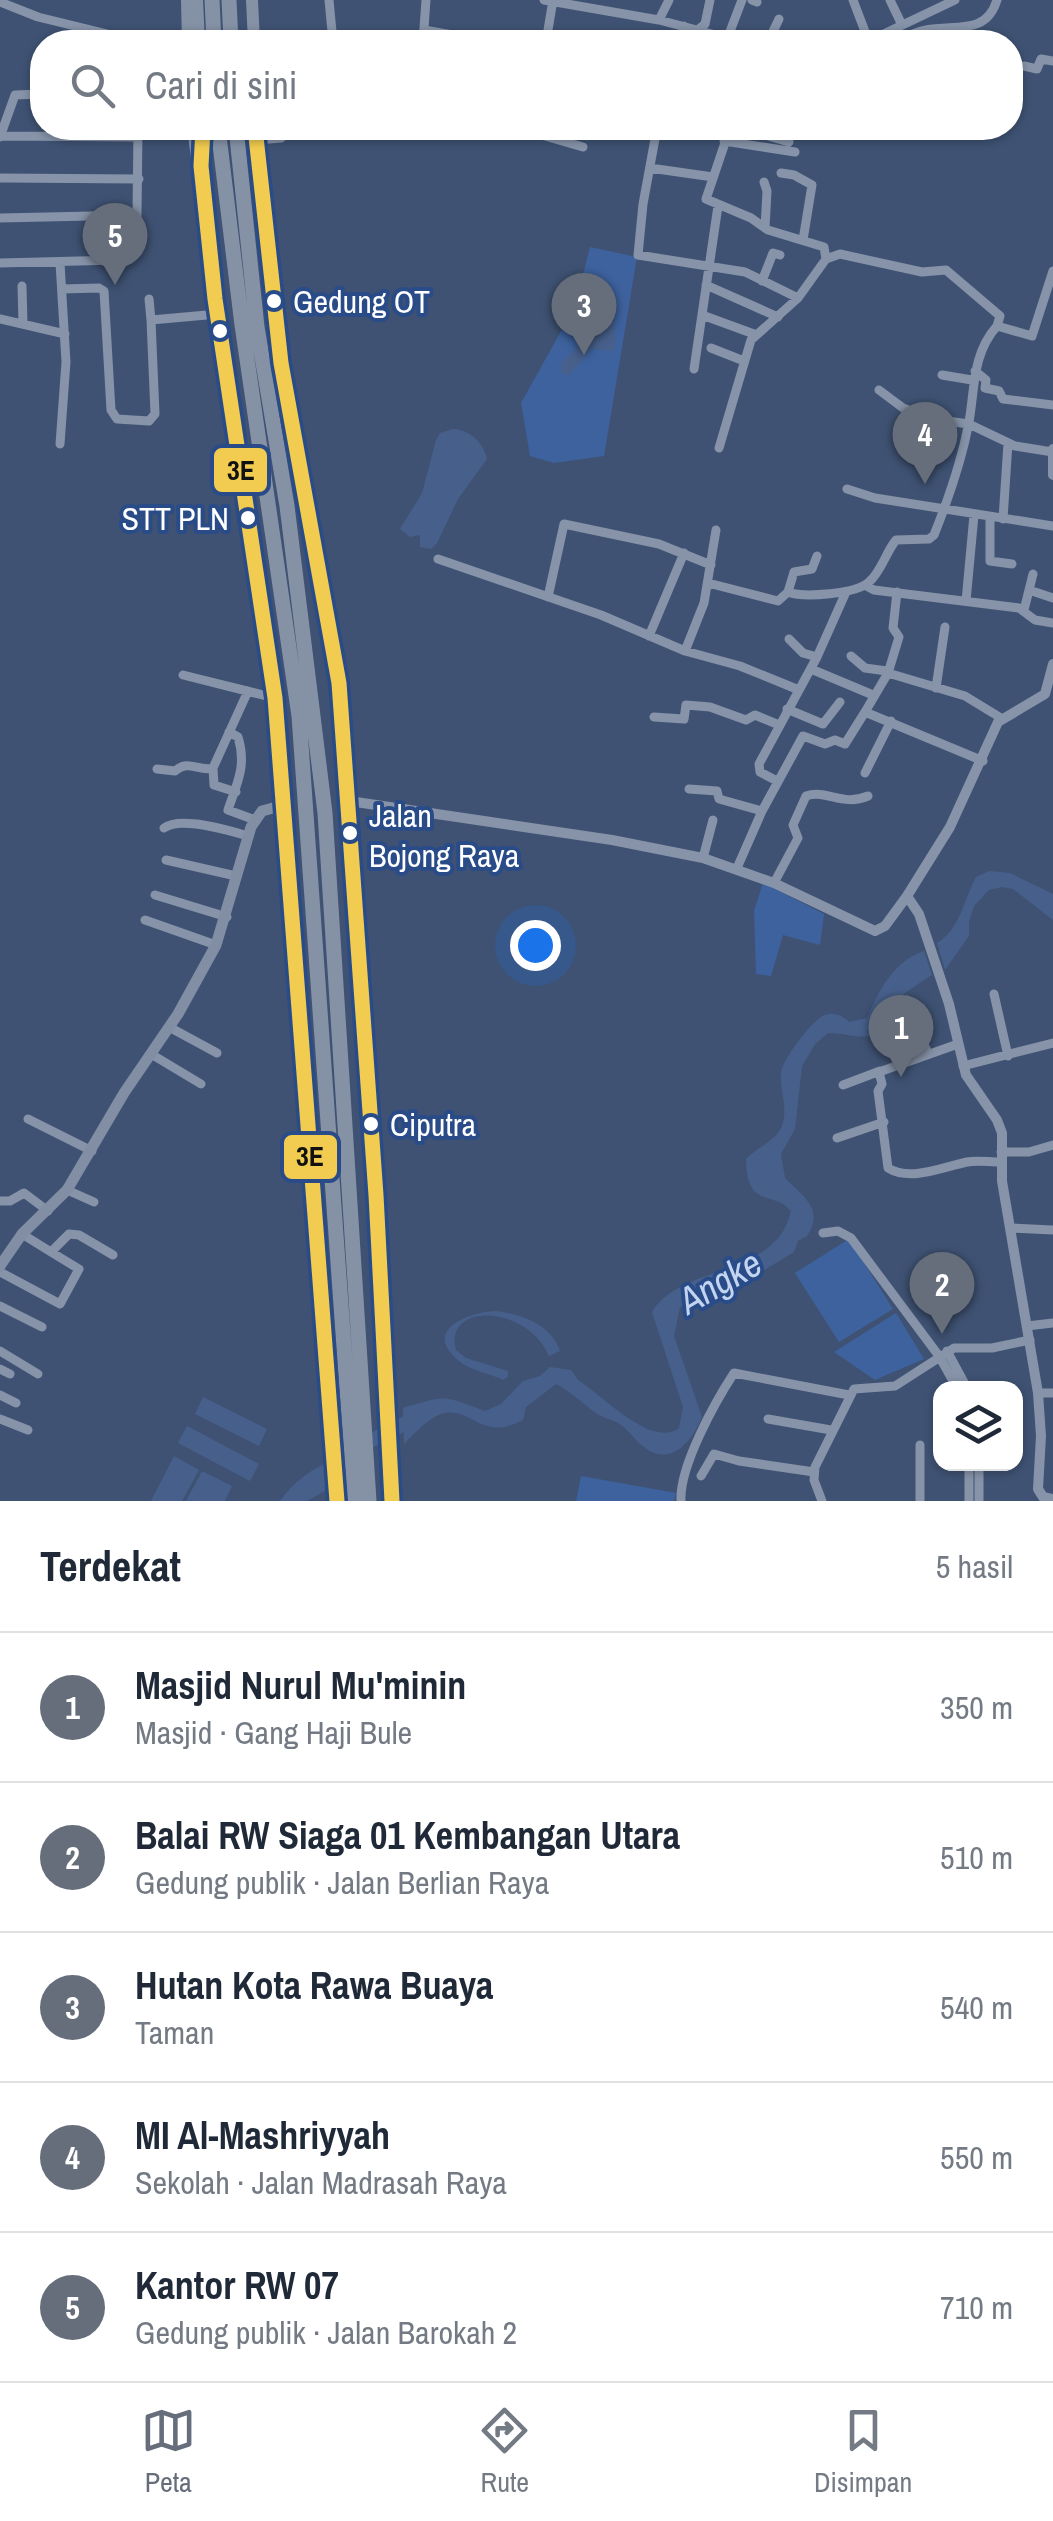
<!DOCTYPE html>
<html lang="id">
<head>
<meta charset="utf-8">
<style>
  body { margin:0; font-family:"Archivo Narrow",sans-serif; background:#f6f6f7; color:#1f2937 }
  .controls { position:absolute; right:30px; bottom:30px; display:grid; overflow:hidden; border-radius:20px; box-shadow:0 2px 8px #0004 }
  .controls button { width:90px; height:90px; display:grid; place-items:center; padding:0; border:0; border-bottom:2px solid #e0e1e3; background:#fff; color:#1f2937; font:50px sans-serif }
  .you { position:absolute; left:535px; top:945px; width:35px; height:35px; margin:-25px; border:8px solid #fff; border-radius:50%; background:#1a73e8; box-shadow:0 0 0 15px #1a73e833 }
  .badge { display:grid; place-items:center; width:65px; height:65px; border-radius:50%; background:#666e7b; color:#fff; font-size:32px; font-weight:700 }
  .pin { position:absolute; translate:-50% -82px; filter:drop-shadow(0 2px 5px #0008) }
  .pin::after { content:''; position:absolute; top:52px; width:35px; height:30px; background:inherit; clip-path:polygon(0 0,100% 0,50% 100%) }
  .list { margin:0; padding:0; list-style:none }
  h2 { display:flex; justify-content:space-between; align-items:center; height:130px; margin:0; padding:0 40px; font-size:42px }
  h2 small { font-size:32px; font-weight:400; color:#747a83 }
  .list li { display:grid; grid-template-columns:65px 1fr auto; gap:30px; align-items:center; box-sizing:border-box; height:150px; padding:0 40px; border-top:2px solid #e0e1e3 }
  .list b { display:block; font-size:38px; white-space:nowrap }
  .list p { margin:0; font-size:32px; white-space:nowrap; color:#747a83 }
  .list em { font-size:32px; font-style:normal; color:#747a83 }
  .icon { flex:none; width:55px; height:55px; fill:none; stroke:currentColor; stroke-width:2; stroke-linecap:round; stroke-linejoin:round }
  .map { position:relative; flex:none; width:1053px; height:1501px; overflow:hidden }
  .search { position:absolute; background:#fff; box-shadow:0 2px 8px #0004; left:30px; right:30px; top:30px; height:110px; display:flex; align-items:center; gap:25px; box-sizing:border-box; padding:0 35px; border-radius:40px; color:#747a83; font-size:38px }
  .sheet { height:880px; background:#fff }
  nav { display:flex; justify-content:space-around; align-items:center; box-sizing:border-box; height:140px; border-top:2px solid #e0e1e3; background:#fff; font-size:28px; color:#747a83 }
  nav a { display:grid; justify-items:center; gap:5px }
  nav .on { color:#666e7b }
  .map>svg:first-child { display:block }
  .green { fill:#3e629e }
  .water { fill:#47608b }
  .lines { fill:none; stroke-linecap:round; stroke-linejoin:round }
  .river { stroke:#47608b; stroke-width:14 }
  .minor { stroke:#8693a8; stroke-width:9 }
  .tertiary { stroke:#8693a8; stroke-width:10 }
  .secondary { stroke:#818ea4; stroke-width:11 }
  .primary { stroke:#8592a6; stroke-width:12 }
  .motorway { stroke:#8592a6; stroke-width:15 }
  .bus-1-casing { stroke:#294c89; stroke-width:22 }
  .bus-1 { stroke:#f1cc50; stroke-width:15 }
  .bus-dot { fill:#fff; stroke:#294c89; stroke-width:4 }
  .labels { text-anchor:middle; stroke-width:8; stroke-linejoin:round; paint-order:stroke }
  .bus-label { font-size:32px; fill:#fff; stroke:#294c89; text-anchor:start }
  .water-label { font-size:38px; font-style:italic; fill:#c2d4f0; stroke:#294c89 }
  .line-badge { stroke:#294c89; stroke-width:4 }
  .pale-badge-label { font-size:28px; text-anchor:middle; font-weight:bold; fill:#111 }
</style>
</head>
<body>
<div class="map">
<svg width="1053" height="1501" viewBox="0 0 1053 1501">
  <rect width="100%" height="100%" fill="#3f5273"/>
  <path class="green" d="M 590,247 L 637,257 L 604,456 L 554,463 L 530,456 L 521,403 L 575,306 Z
    M 763,883 L 824,914 L 820,945 L 783,935 L 771,976 L 756,974 L 754,911 Z
    M 849,1239 L 893,1309 L 839,1342 L 795,1273 Z
    M 896,1313 L 924,1359 L 875,1380 L 834,1352 Z
    M 581,1476 L 676,1493 L 674,1501 L 576,1501 Z"/>
  <path class="water" d="M 595,287 C 613,301 618,330 614,351 L 592,349 L 569,375 L 562,373 L 561,363 L 596,331 C 600,315 587,305 587,291 Z
    M 453,429 C 470,430 483,442 487,459 L 458,499 L 437,543 L 431,549 L 420,547 L 420,535 L 410,537 L 400,529 L 422,493 L 436,440 L 440,433 Z
    M 989,871 L 1010,873 L 1053,894 L 1053,920 L 1013,889 L 1002,887 L 989,890 L 974,906 L 969,922 L 969,936 L 945,970 L 937,943 C 960,930 964,899 976,877 Z
    M 924,951 L 932,975 C 906,992 887,1002 881,1033 C 860,1041 848,1033 828,1033 L 815,1044 L 802,1066 L 795,1129 L 781,1154 L 785,1178 C 802,1196 825,1208 807,1236 L 798,1241 L 794,1252 L 745,1282 L 680,1307 L 674,1336 L 702,1417 C 692,1441 671,1468 644,1447 C 635,1441 630,1431 621,1425 C 613,1419 601,1418 593,1411 C 580,1401 571,1392 556,1384 L 526,1407 L 523,1420 C 480,1443 472,1405 441,1414 C 427,1419 414,1434 404,1444 L 403,1408 C 448,1395 441,1395 485,1411 L 501,1404 L 523,1381 L 540,1376 L 550,1367 L 571,1370 L 578,1380 C 602,1395 652,1449 679,1428 L 683,1407 L 652,1312 C 681,1263 776,1279 791,1211 C 773,1189 747,1211 746,1159 C 756,1148 775,1141 781,1128 C 789,1111 780,1092 781,1074 C 781,1061 810,1024 821,1017 C 831,1011 841,1014 849,1022 L 867,1018 C 879,990 894,961 924,951 Z
    M 496,1311 C 521,1314 551,1324 560,1351 L 549,1356 C 528,1305 443,1301 456,1350 L 466,1358 L 508,1371 L 508,1377 L 503,1380 C 489,1373 471,1371 459,1361 C 421,1330 469,1312 496,1311 Z
    M 203,1397 L 267,1429 L 259,1446 L 195,1414 Z
    M 187,1426 L 259,1464 L 250,1481 L 178,1443 Z
    M 174,1456 L 199,1470 L 182,1501 L 151,1501 Z
    M 328,1462 L 330,1488 L 307,1501 L 280,1501 C 294,1482 307,1472 328,1462 Z
    M 202,1471 L 232,1486 L 225,1501 L 186,1501 Z"/>
  <g class="lines">
    <path class="river" d="M 327,1470 L 368,1442 L 416,1418"/>
    <path class="minor" d="M 329,0 L 333,42
      M 544,0 L 659,20 L 742,42
      M 752,0 L 757,2
      M 853,0 L 869,42
      M 890,0 L 902,25
      M 0,2 L 38,17 L 140,42
      M 659,20 L 669,0
      M 699,29 L 705,24 L 710,0
      M 424,30 L 492,42
      M 871,40 L 955,0
      M 423,42 L 426,0
      M 546,42 L 553,0
      M 677,42 L 684,26
      M 726,42 L 742,0
      M 768,42 L 779,19
      M 895,42 C 905,37 915,32 926,30 C 955,24 986,36 997,0
      M 1024,66 L 1037,69 L 1041,59 L 1053,61
      M 457,128 L 538,134 L 583,147
      M 657,128 L 643,204 L 638,255 L 745,272 L 798,298
      M 741,128 L 789,142
      M 255,131 L 279,130 L 287,133 L 349,128
      M 1,136 L 138,137
      M 0,137 L 15,95 L 42,94
      M 256,140 L 281,138 L 287,133
      M 724,141 L 795,152
      M 650,168 L 713,177
      M 781,173 L 794,175 L 812,185 L 803,240
      M 0,178 L 139,179
      M 764,182 L 767,191 L 765,228
      M 0,218 L 137,215 L 138,128
      M 826,259 L 840,254 L 922,272 L 946,270 L 1000,316 L 997,326
      M 0,263 L 118,260
      M 60,263 L 66,362 L 60,444
      M 762,281 L 773,253 L 780,255
      M 706,285 L 778,317
      M 22,286 L 23,324
      M 62,289 L 99,288 L 104,291 L 111,410 L 117,419 L 149,421 L 155,414 L 151,320 L 218,314
      M 149,299 L 151,320
      M 702,315 L 754,334
      M 0,319 L 65,334
      M 997,326 L 1032,336 L 1053,271
      M 711,348 L 744,361
      M 694,369 L 718,206
      M 975,371 L 986,380 L 985,388 L 999,391 L 1003,399 L 1053,405
      M 942,375 L 972,380
      M 879,390 L 903,408 L 932,419 L 969,424 L 1015,446 L 1053,452
      M 719,448 L 751,340 L 798,298 L 826,259 L 824,247 L 768,230 L 751,218 L 706,199 L 730,128
      M 847,489 L 875,498 L 1053,526
      M 990,517 L 990,561 L 1012,564
      M 1003,519 L 1008,443
      M 817,556 L 812,569 L 794,572 L 788,592 C 804,598 856,594 869,582 C 881,572 886,552 896,540 L 929,539 L 934,535 C 948,500 962,459 969,422 C 975,388 972,354 997,326
      M 438,559 L 601,615 L 685,651 L 740,666 L 799,690
      M 708,583 L 778,601 L 788,592
      M 865,585 L 874,590 L 1019,608 L 1035,620 L 1053,623
      M 1029,590 L 1033,574
      M 548,597 L 564,524 L 659,544 L 711,565
      M 966,601 L 974,515
      M 1024,610 L 1029,590 L 1053,598
      M 649,636 L 684,553
      M 789,639 L 803,653 L 817,657
      M 685,651 L 704,603 L 716,530
      M 851,656 L 865,668 L 887,671
      M 811,669 L 873,695
      M 888,673 L 965,696 L 1001,718
      M 183,675 L 275,698
      M 936,688 L 945,627
      M 787,709 L 823,724 L 840,702
      M 865,712 L 888,673 L 899,637 L 893,628 L 897,592
      M 654,717 L 684,719 L 686,705 L 710,707 L 746,720 L 755,715 L 779,725
      M 229,732 L 238,737 C 247,766 237,783 228,810 L 255,820
      M 213,768 L 214,785 L 236,792
      M 157,769 L 175,771 C 188,759 199,772 213,768 L 248,691
      M 865,773 L 891,721
      M 777,781 L 760,772 L 759,764 L 817,657 L 846,592
      M 689,789 L 717,791 L 719,799 L 762,811
      M 164,828 C 180,816 228,830 248,836
      M 703,858 L 713,820
      M 166,860 L 236,876
      M 737,868 L 762,811 L 803,736 L 825,744 L 835,740 L 845,744 L 865,712 L 983,761
      M 774,883 L 798,838 L 793,825 L 806,796 C 827,789 842,807 868,796
      M 155,895 L 227,917
      M 145,920 L 216,945
      M 994,994 L 1008,1056
      M 907,1000 L 928,1054
      M 169,1027 L 217,1053
      M 958,1044 L 879,1072 L 882,1084 L 878,1091 L 888,1168 C 910,1182 943,1167 967,1162 C 977,1160 989,1162 999,1162
      M 151,1054 L 201,1084
      M 963,1066 L 1053,1043
      M 843,1085 L 880,1071
      M 28,1119 L 92,1151
      M 837,1138 L 884,1122
      M 1001,1152 L 1029,1152 L 1053,1145
      M 67,1190 L 94,1202
      M 0,1201 L 10,1201 L 24,1193 L 48,1211
      M 1010,1228 L 1053,1230
      M 823,1233 L 838,1231 L 851,1238 L 939,1356 L 957,1388
      M 22,1234 L 51,1252 L 69,1234 L 79,1235 L 113,1255
      M 0,1272 L 60,1304 L 79,1269 L 51,1252
      M 0,1306 L 42,1327
      M 1027,1326 L 1053,1323
      M 0,1351 L 38,1374
      M 947,1351 L 967,1388
      M 0,1369 L 10,1374
      M 1038,1393 L 1053,1393
      M 0,1395 L 16,1403
      M 0,1419 L 28,1430
      M 768,1419 L 831,1430
      M 920,1445 L 920,1501
      M 969,1464 L 969,1501
      M 979,1464 L 979,1501
      M 701,1476 L 714,1454 L 739,1461 L 814,1472
      M 681,1501 C 679,1467 715,1402 734,1373 L 849,1395
      M 822,1501 L 814,1480 L 815,1467 L 854,1389 L 895,1386 L 954,1348 L 992,1348 L 1030,1340"/>
    <path class="tertiary" d="M 1053,449 L 1053,475
      M 349,801 L 612,840 L 703,858 L 774,883 L 875,931 L 885,926 L 907,896 L 950,827 L 998,722 L 1045,694 L 1053,664
      M 907,896 L 919,914 L 949,1004 L 966,1075 L 997,1120 L 1002,1133 L 1002,1181 L 1038,1393 L 1041,1436 L 1038,1489 L 1043,1497 L 1053,1499"/>
    <path class="secondary" d="M 0,1266 L 22,1234 L 67,1190 L 124,1093 L 178,1014 L 216,945 L 251,827 L 262,811 L 284,805"/>
    <path class="primary" d="M 187,0 L 188,42
      M 197,0 L 199,42
      M 252,0 L 254,42
      M 193,128 L 226,376 L 268,632 L 293,902 L 337,1501
      M 255,128 L 281,363 L 339,683 L 376,1195 L 392,1501
      M 202,153 L 203,128"/>
    <path class="motorway" d="M 212,0 L 214,42
      M 229,0 L 231,42
      M 218,128 L 242,325 L 299,716 L 355,1501
      M 236,128 L 257,327 L 287,506 L 325,813 L 369,1501"/>
    <defs>
      <path id="bus-1" d="M 203,128 L 201,166 L 215,299 L 275,698 L 337,1501
        M 255,128 L 281,363 L 339,683 L 376,1195 L 392,1501"/>
    </defs>
    <use href="#bus-1" class="bus-1-casing"/>
    <use href="#bus-1" class="bus-1"/>
  </g>
  <g class="bus-dot">
    <circle cx="274" cy="301" r="9"/>
    <circle cx="220" cy="331" r="9"/>
    <circle cx="248" cy="518" r="9"/>
    <circle cx="350" cy="833" r="9"/>
    <circle cx="371" cy="1124" r="9"/>
  </g>
  <g class="labels">
    <g class="bus-label">
      <text x="293" y="313">Gedung OT</text>
      <text x="229" y="530" text-anchor="end">STT PLN</text>
      <text x="369" y="827">Jalan<tspan x="369" dy="40">Bojong Raya</tspan></text>
      <text x="390" y="1136">Ciputra</text>
    </g>
    <g class="water-label">
      <text transform="translate(720 1282) rotate(-30)" y="13">Angke</text>
    </g>
  </g>
  <g class="line-badge">
    <rect x="212" y="446" width="57" height="48" rx="10" fill="#f1cc50"/>
    <rect x="282" y="1133" width="57" height="48" rx="10" fill="#f1cc50"/>
  </g>
  <g class="pale-badge-label">
    <text x="241" y="480">3E</text>
    <text x="310" y="1166">3E</text>
  </g>
</svg>
<div class="controls">
<button><svg class="icon" aria-label="layers" viewBox="0 0 24 24"><path d="M12 4l9 5-9 5-9-5zM3 14l9 5 9-5"/></svg></button>
</div>
<div class="you"></div>
<div class="pin badge" style="left:901px;top:1077px">1</div>
<div class="pin badge" style="left:942px;top:1334px">2</div>
<div class="pin badge" style="left:584px;top:355px">3</div>
<div class="pin badge" style="left:925px;top:484px">4</div>
<div class="pin badge" style="left:115px;top:285px">5</div>
<div class="search"><svg class="icon" aria-label="search" viewBox="0 0 24 24"><circle cx="10" cy="10" r="6"/><path d="M15 15l6 6"/></svg>Cari di sini</div>
</div>
<section class="sheet">
<h2>Terdekat<small>5 hasil</small></h2>
<ul class="list">
<li><span class="badge">1</span><div><b>Masjid Nurul Mu'minin</b><p>Masjid · Gang Haji Bule</p></div><em>350 m</em></li>
<li><span class="badge">2</span><div><b>Balai RW Siaga 01 Kembangan Utara</b><p>Gedung publik · Jalan Berlian Raya</p></div><em>510 m</em></li>
<li><span class="badge">3</span><div><b>Hutan Kota Rawa Buaya</b><p>Taman</p></div><em>540 m</em></li>
<li><span class="badge">4</span><div><b>MI Al-Mashriyyah</b><p>Sekolah · Jalan Madrasah Raya</p></div><em>550 m</em></li>
<li><span class="badge">5</span><div><b>Kantor RW 07</b><p>Gedung publik · Jalan Barokah 2</p></div><em>710 m</em></li>
</ul>
</section>
<nav>
<a class="on"><svg class="icon" aria-label="map" viewBox="0 0 24 24"><path d="M3 6l6-2 6 2 6-2v14l-6 2-6-2-6 2zM9 4v14M15 6v14"/></svg>Peta</a>
<a><svg class="icon" aria-label="directions" viewBox="0 0 24 24"><path d="M12 3l9 9-9 9-9-9zM9 14v-3h6M13 9l2 2-2 2"/></svg>Rute</a>
<a><svg class="icon" aria-label="saved" viewBox="0 0 24 24"><path d="M7 4h10v16l-5-4-5 4z"/></svg>Disimpan</a>
</nav>
</body>
</html>
